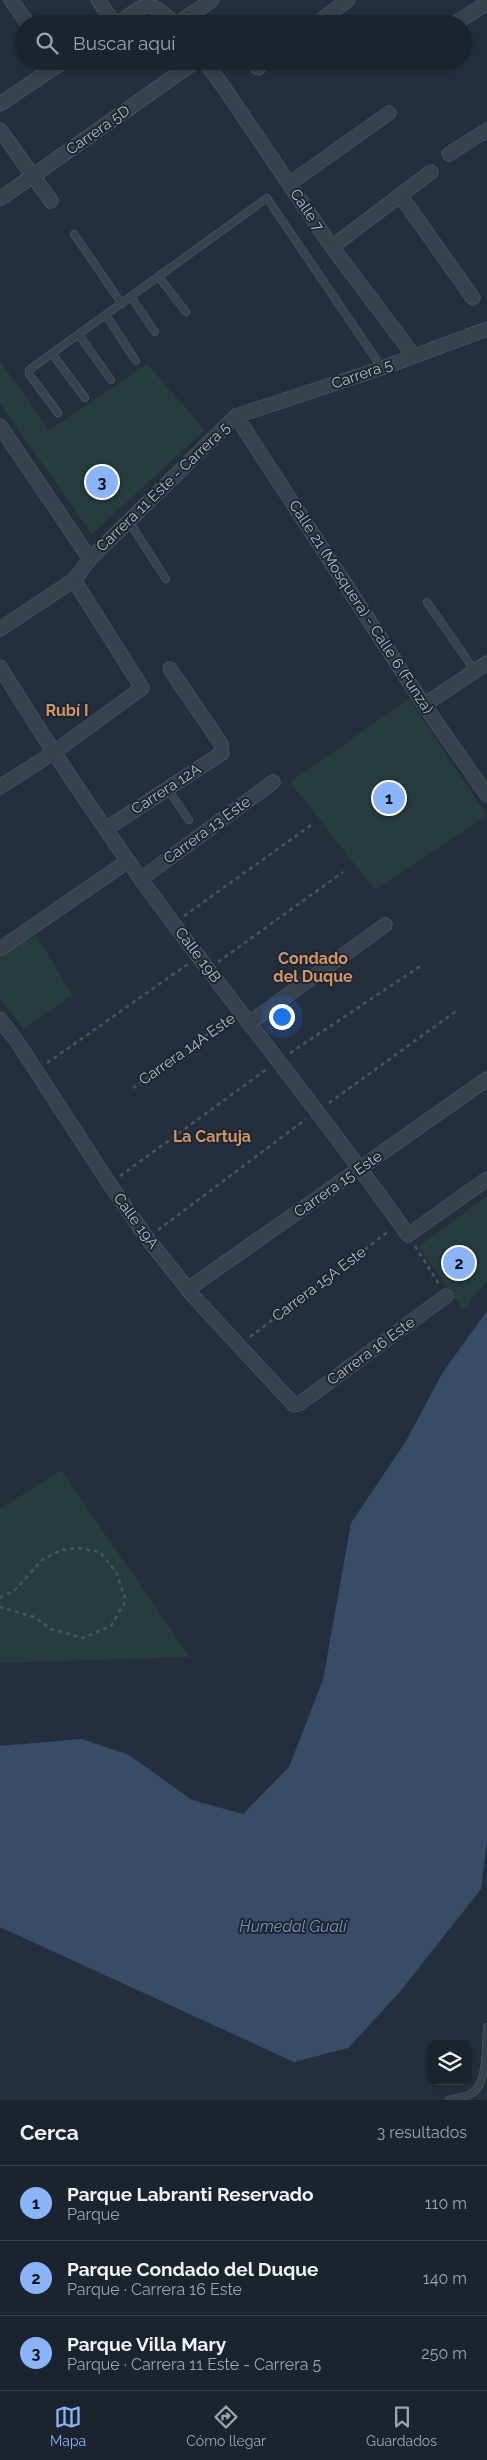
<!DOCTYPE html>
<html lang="es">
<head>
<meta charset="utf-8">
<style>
  body { margin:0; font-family:Raleway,sans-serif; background:#242b36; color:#f1f3f6 }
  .controls { position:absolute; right:15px; bottom:15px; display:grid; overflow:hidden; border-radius:10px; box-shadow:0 2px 8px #0003 }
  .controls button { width:45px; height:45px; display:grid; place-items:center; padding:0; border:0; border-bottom:1px solid #39404a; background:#1b232e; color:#f1f3f6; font:25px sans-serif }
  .you { position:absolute; left:281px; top:1016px; width:18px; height:18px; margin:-12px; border:4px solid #fff; border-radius:50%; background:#1a73e8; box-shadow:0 0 0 8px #1a73e833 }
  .badge { display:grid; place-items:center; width:32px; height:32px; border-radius:50%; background:#8ab4f8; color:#111; font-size:16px; font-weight:700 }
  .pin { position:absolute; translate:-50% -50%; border:2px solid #fff; box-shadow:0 1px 5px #0006 }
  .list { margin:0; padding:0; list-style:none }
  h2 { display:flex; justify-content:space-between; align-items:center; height:65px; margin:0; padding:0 20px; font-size:21px }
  h2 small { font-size:16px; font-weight:400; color:#a0a4aa }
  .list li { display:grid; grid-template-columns:32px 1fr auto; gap:15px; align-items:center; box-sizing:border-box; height:75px; padding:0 20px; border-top:1px solid #39404a }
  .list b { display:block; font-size:19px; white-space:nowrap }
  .list p { margin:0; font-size:16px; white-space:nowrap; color:#a0a4aa }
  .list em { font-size:16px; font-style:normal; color:#a0a4aa }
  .icon { flex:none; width:28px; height:28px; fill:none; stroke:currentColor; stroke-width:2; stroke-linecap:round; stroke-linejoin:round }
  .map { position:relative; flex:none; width:487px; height:2100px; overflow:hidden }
  .search { position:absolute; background:#1b232e; box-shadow:0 2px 8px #0003; left:15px; right:15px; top:15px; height:55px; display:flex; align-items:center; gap:12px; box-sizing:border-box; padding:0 18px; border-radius:28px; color:#a0a4aa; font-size:19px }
  .sheet { height:290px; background:#1b232e }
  nav { display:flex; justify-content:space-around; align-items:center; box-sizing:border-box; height:70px; border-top:1px solid #39404a; background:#1b232e; font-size:14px; color:#a0a4aa }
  nav a { display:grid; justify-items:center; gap:2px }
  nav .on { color:#8ab4f8 }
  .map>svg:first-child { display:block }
  .green { fill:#263c3f }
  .water { fill:#394c67 }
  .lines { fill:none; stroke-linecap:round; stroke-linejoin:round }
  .service-casing { stroke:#565f6c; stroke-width:8 }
  .minor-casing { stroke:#565f6c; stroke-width:15 }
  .path { stroke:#44595c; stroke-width:2.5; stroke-dasharray:4 4; stroke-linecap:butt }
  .service { stroke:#38414e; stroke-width:7 }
  .minor { stroke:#38414e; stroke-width:14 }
  .labels { text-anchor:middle; stroke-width:4; stroke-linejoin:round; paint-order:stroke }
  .street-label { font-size:15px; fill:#b4bcc9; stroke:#1d2633 }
  .neighbourhood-label { font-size:16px; font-weight:bold; fill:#d59563; stroke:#1d2633 }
  .water-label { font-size:16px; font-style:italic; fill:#7c92b1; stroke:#1d2633 }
</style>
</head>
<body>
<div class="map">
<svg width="487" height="2100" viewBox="0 0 487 2100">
  <rect width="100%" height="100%" fill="#242f3e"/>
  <path class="green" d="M 0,361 L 49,430 L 147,364 L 205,430 L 92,534 L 0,404 Z
    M 409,699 L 487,815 L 375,890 L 290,782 Z
    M 36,935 L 72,995 L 23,1029 L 0,998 L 0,958 Z
    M 487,1196 L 487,1281 L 463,1310 L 419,1246 Z
    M 61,1470 L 190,1657 L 0,1663 L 0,1509 Z"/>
  <path class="water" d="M 487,1311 L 487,1841 L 481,1889 L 399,1993 L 348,2048 L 294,2062 L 0,1927 L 0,1746 L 82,1739 L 129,1755 L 192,1800 L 243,1814 L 289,1767 L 323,1680 L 351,1523 L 406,1441 L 443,1372 Z"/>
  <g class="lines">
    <defs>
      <path id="service" d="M 74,234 L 122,304
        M 159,277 L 186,312
        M 131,297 L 155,332
        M 106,315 L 136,361
        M 79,335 L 111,380
        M 53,355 L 85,398
        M 58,413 L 29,374 L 29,370 L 267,198 L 382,368
        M 128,520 L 166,579
        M 427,602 L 475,671
        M 167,788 L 189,820
        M 449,2100 C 458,2098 468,2097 475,2091 C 487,2080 486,2044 487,2027"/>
      <path id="minor" d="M 11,0 L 28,24
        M 98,0 L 115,24
        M 118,24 C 149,0 148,0 175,24
        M 177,24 L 212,0
        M 316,24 L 348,0
        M 454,24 L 487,3
        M 204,61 L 225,89 L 332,247 L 414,356
        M 258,68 L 266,61
        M 0,104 L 64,61
        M 0,130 L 51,201
        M 449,154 L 487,130
        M 289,184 L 389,113
        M 400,195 L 473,298
        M 0,199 L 196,61
        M 332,247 L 431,172
        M 236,416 L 424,705 L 487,795
        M 0,426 L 90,559
        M 0,629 L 74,580 L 90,559 L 236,416 L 382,368 L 487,329
        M 0,667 C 44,739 91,809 140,878 C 227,998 322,1113 408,1235 L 487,1179
        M 424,705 L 487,663
        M 0,787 L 53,753 L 142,688 L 74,580
        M 106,829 L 222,753 L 221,744 L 170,669
        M 141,879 L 273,782
        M 0,949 L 128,861
        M 0,1019 L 16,1040 L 109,1183 L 147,1238 L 194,1297 L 294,1405 L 299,1404 L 446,1296
        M 249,1023 L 385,925
        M 188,1289 L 487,1079"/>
    </defs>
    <use href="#service" class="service-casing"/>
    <use href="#minor" class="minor-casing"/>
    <path class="path" d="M 184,916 L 314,823
      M 218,962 L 343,872
      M 290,1053 L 422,965
      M 47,1063 L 188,964
      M 133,1088 L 229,1019
      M 329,1103 L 459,1009
      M 120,1176 L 267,1069
      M 158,1230 L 306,1119
      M 415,1246 L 439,1284
      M 250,1337 L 389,1231
      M 0,1598 L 16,1589 L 42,1560 L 61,1550 L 78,1548 L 100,1552 L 116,1572 L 126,1600 L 111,1626 L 83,1638 L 51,1629 L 34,1617 L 0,1607"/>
    <use href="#service" class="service"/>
    <use href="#minor" class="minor"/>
  </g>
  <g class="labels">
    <g class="street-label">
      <text transform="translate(98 130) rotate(-35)" y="5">Carrera 5D</text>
      <text transform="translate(307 210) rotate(56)" y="5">Calle 7</text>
      <text transform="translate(362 374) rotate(-19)" y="5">Carrera 5</text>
      <text transform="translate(163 487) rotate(-44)" y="5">Carrera 11 Este - Carrera 5</text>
      <text transform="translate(361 607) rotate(57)" y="5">Calle 21 (Mosquera) - Calle 6 (Funza)</text>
      <text transform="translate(166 789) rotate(-33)" y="5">Carrera 12A</text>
      <text transform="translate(207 830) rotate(-36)" y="5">Carrera 13 Este</text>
      <text transform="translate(198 955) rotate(53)" y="5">Calle 19B</text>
      <text transform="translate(187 1049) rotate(-35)" y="5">Carrera 14A Este</text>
      <text transform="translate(338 1184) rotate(-35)" y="5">Carrera 15 Este</text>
      <text transform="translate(136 1221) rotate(54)" y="5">Calle 19A</text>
      <text transform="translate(319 1284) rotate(-37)" y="5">Carrera 15A Este</text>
      <text transform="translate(371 1351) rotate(-36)" y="5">Carrera 16 Este</text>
    </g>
    <g class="neighbourhood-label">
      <text x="67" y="716">Rubí I</text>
      <text x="313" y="964">Condado<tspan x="313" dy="18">del Duque</tspan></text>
      <text x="212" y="1142">La Cartuja</text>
    </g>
    <g class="water-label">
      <text x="293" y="1932">Humedal Gualí</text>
    </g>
  </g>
</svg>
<div class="controls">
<button><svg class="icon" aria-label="layers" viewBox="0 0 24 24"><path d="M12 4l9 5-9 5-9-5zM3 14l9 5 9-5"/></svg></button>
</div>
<div class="you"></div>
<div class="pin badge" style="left:389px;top:798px">1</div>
<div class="pin badge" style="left:459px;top:1263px">2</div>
<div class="pin badge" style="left:102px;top:482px">3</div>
<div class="search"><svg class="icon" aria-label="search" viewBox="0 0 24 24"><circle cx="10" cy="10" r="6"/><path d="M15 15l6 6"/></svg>Buscar aquí</div>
</div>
<section class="sheet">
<h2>Cerca<small>3 resultados</small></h2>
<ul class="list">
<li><span class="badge">1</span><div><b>Parque Labranti Reservado</b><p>Parque</p></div><em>110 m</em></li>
<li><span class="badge">2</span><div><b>Parque Condado del Duque</b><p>Parque · Carrera 16 Este</p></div><em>140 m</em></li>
<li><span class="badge">3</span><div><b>Parque Villa Mary</b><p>Parque · Carrera 11 Este - Carrera 5</p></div><em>250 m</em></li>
</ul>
</section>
<nav>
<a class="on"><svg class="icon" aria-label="map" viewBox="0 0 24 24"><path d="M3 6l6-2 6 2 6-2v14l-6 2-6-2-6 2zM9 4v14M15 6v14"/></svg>Mapa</a>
<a><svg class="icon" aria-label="directions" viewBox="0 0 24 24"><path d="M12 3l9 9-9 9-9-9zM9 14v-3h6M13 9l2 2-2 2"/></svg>Cómo llegar</a>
<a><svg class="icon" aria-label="saved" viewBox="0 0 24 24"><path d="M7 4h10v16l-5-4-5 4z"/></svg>Guardados</a>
</nav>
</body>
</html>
